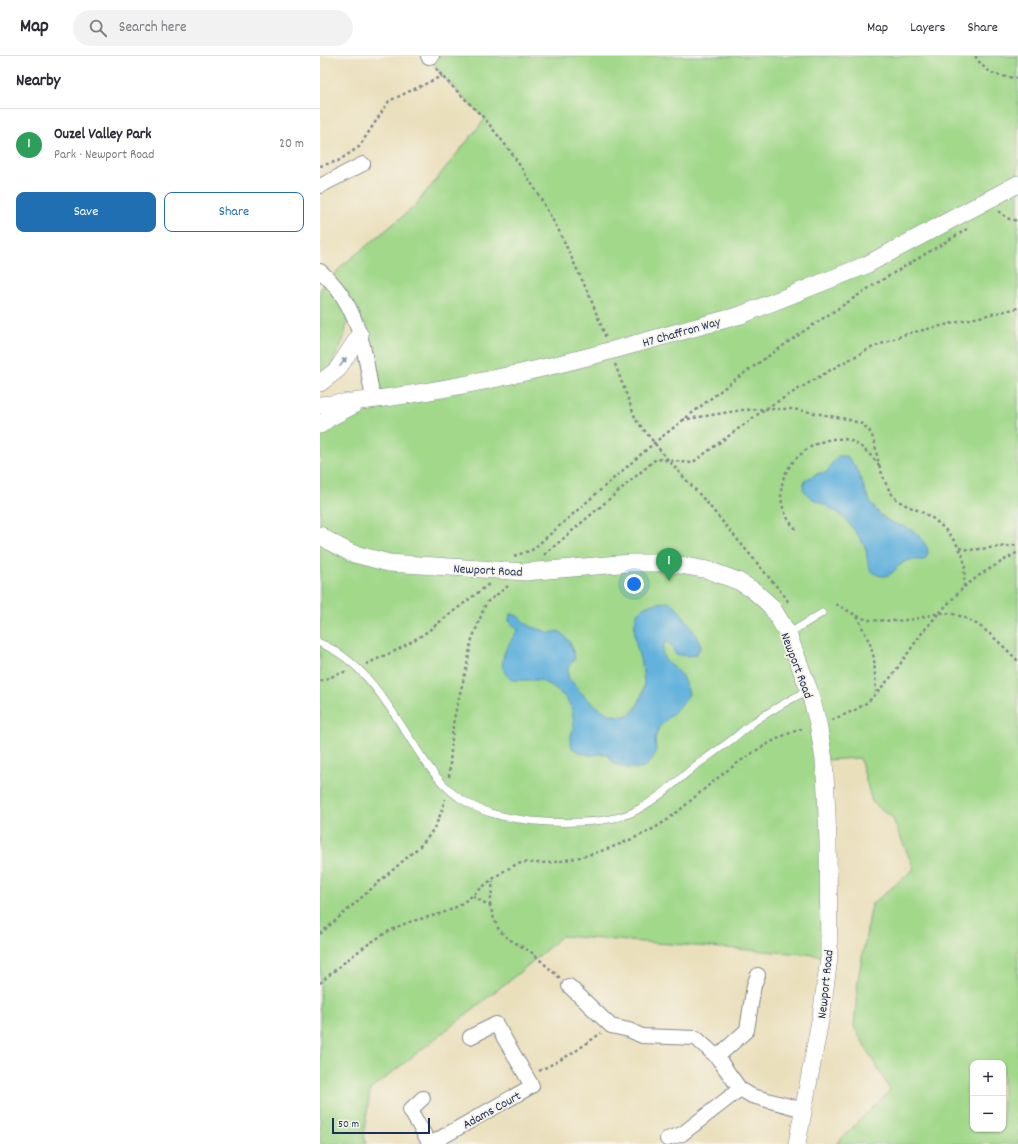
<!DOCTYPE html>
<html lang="en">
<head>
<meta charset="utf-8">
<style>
  body { margin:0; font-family:Dekko,sans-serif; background:#f2f2f3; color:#2b2b33 }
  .controls { position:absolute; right:12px; bottom:12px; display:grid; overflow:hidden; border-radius:8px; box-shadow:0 1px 3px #0004 }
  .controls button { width:36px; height:36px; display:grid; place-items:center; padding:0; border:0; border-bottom:1px solid #e1e1e2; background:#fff; color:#2b2b33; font:20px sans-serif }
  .scale { position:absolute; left:12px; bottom:10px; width:98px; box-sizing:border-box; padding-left:4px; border:2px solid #1b2f5e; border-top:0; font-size:11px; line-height:14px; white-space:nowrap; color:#1b2f5e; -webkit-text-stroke:3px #f7f3e8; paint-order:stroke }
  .you { position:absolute; left:314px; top:528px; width:14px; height:14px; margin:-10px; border:3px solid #fff; border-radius:50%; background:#1a73e8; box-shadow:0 0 0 6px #1a73e833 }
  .badge { display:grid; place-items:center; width:26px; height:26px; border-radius:50%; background:#1f6fb2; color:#fff; font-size:13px; font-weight:700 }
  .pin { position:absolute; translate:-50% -33px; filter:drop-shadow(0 1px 2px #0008) }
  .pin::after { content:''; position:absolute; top:21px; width:14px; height:12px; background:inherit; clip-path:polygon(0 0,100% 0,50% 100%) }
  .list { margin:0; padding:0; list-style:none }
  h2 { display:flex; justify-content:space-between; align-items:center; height:52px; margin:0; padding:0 16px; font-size:17px }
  h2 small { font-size:13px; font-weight:400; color:#7c7c81 }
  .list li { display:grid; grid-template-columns:26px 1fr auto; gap:12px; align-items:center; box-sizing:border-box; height:72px; padding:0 16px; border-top:1px solid #e1e1e2 }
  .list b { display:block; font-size:15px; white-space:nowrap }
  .list p { margin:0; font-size:13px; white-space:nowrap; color:#7c7c81 }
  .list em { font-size:13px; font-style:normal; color:#7c7c81 }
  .actions { display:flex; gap:8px; padding:12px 16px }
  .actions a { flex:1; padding:9px 0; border:1px solid #1f6fb2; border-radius:8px; text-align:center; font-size:14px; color:#1f6fb2 }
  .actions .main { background:#1f6fb2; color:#fff }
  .icon { flex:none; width:22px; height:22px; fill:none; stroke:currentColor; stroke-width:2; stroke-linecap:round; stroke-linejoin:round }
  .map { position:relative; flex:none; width:698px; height:1088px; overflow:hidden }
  header { display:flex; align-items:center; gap:24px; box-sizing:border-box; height:56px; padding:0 20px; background:#fff; border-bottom:1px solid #e1e1e2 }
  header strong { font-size:19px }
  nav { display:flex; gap:22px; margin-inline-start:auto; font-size:14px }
  .search { width:280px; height:36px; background:#f2f2f3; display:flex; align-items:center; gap:10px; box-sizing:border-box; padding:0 14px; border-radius:22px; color:#7c7c81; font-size:15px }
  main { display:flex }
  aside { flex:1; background:#fff }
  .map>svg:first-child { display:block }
  .green { fill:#a1d88a; stroke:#5e8474; fill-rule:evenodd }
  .water { fill:#63b2dd; stroke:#3f709e }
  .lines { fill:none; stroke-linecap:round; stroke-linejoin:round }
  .service-casing { stroke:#82878c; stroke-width:8 }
  .minor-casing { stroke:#82878c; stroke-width:16 }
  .tertiary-casing { stroke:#82878c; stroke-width:18 }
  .path { stroke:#82878c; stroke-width:2.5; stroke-dasharray:3 3; stroke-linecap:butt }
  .service { stroke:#fff; stroke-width:7 }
  .minor { stroke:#fff; stroke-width:14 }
  .tertiary { stroke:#fff; stroke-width:17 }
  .tertiary-bridge-casing { stroke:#82878c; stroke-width:18; stroke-linecap:butt }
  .tertiary-bridge { stroke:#fff; stroke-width:17 }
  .oneway { fill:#8d97ae }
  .labels { text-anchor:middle; stroke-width:3.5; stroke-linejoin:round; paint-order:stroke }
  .street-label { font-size:13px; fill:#1b2f5e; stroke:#f7f3e8 }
</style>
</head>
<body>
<header>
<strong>Map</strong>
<div class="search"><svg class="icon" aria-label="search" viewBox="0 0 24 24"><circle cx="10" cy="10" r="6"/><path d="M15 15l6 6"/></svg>Search here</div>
<nav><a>Map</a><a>Layers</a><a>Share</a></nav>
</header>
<main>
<aside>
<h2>Nearby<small></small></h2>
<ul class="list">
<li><span class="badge" style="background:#2e9e5b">1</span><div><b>Ouzel Valley Park</b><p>Park · Newport Road</p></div><em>20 m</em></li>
</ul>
<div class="actions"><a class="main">Save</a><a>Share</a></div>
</aside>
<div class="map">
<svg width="698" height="1088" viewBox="0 0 698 1088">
  <rect width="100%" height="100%" fill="#f7f3e8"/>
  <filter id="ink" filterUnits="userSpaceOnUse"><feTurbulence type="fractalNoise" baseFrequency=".025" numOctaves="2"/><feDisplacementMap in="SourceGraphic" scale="8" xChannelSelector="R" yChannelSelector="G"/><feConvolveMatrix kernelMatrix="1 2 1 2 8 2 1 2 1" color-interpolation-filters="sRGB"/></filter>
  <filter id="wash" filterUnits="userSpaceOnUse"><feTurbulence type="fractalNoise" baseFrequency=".012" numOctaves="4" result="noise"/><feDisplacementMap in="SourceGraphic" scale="16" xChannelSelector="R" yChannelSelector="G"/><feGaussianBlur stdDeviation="0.9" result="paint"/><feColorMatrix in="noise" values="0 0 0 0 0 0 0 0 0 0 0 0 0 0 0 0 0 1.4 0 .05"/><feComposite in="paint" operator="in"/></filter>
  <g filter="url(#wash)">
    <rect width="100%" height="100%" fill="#eadfbb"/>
    <path class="green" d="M 112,0 L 698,0 L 698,1088 L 516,1088 L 570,1034 L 534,971 L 538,923 L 552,848 L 594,813 L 572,761 L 552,746 L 540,702 L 504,704 L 509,902 L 496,899 L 242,880 L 200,916 L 50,1034 L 44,1079 L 46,1088 L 0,1088 L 0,349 L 54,344 L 27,247 C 27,256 27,264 26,272 C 25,286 12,310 0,318 L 0,233 L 23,209 L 93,152 L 165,63 L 122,20 L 109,1 ZM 653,1007 L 683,1007 L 683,1073 L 653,1073 Z"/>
    <path class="water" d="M 518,400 L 527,400 C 544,418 543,445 562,460 C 579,474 591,466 605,488 C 609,494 609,498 604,504 C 598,504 592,503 586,505 C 575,510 572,524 558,519 C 546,515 548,503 546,493 C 543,486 536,476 531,470 C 526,463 518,456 510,452 C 498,444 492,446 483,433 L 485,424 L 499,417 L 506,417 C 511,411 512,405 518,400 Z
      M 350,546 C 365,559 373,573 381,590 L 376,599 L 367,600 L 355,598 L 350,587 L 345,586 C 337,606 351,606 360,617 C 364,624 367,630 369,638 L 361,649 L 339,671 L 335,683 L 336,697 L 329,707 L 322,713 L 306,712 L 293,707 L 288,699 C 279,696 280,699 272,699 C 265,699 258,695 252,692 L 250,683 L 254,669 L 252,652 L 244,640 L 231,630 L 220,624 L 192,624 C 190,622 185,618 184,615 C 178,601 191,585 198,574 L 189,565 L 190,558 C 201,559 200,564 208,569 C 215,573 222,573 229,577 L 239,575 C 250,584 252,589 255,603 L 248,611 L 248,621 C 261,637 281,661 303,660 C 309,660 314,655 317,650 C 320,643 324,635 324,627 C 324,605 312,589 315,567 C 316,564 316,560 317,558 C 324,547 339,547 350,546 Z"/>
  </g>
  <g filter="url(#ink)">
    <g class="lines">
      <defs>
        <path id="service" d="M 468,578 L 502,557
          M 0,587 C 52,609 76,665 107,708 C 116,721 127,734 141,743 C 153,751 168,757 182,760 C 216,768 287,771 317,754 C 339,742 356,726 375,710 C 386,702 398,694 410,685 C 418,679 425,672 434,666 C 451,654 470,644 488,634"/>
        <path id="minor" d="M 108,0 L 109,1 L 112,0
          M 0,130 L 43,108
          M 0,215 C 27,237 40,271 46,304 C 49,318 50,331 54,344
          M 249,930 L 291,970 L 309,974 L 322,980 L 376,982 L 397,1001 L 420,1033 L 432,1040 L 484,1054
          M 397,1001 L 427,974 L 434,929 L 438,919
          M 103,1042 L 90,1054 L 110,1088
          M 347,1083 L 362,1078 L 420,1033
          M 110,1088 L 212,1030 L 176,968 L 150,981"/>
        <path id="tertiary" d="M 315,288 L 421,259 L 546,209 L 698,128
          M 0,327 L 17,314 L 40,279
          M 0,349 C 91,342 182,323 271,300
          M 0,369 L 9,362 L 34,349
          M 0,479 L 12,487 L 31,497 L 69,507 L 205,516 L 311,507 L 348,507 L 388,514 L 418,525 L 433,534 L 451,550 L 468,578 L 489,634 L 498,667 L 504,704 L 506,736 L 508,786 L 509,902 L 502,954 L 477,1088"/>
      </defs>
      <use href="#service" class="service-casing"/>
      <use href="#minor" class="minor-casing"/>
      <use href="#tertiary" class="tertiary-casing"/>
      <path class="path" d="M 655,0 C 668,19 676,20 698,22
        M 116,12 L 122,20 L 165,63 L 191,96 L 217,136 L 239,175 L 270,241 L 286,282
        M 0,110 L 18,105 L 39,91 L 69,45 L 122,20
        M 678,155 L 689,163 L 698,165
        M 295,308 L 316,364 L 348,404 L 382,441 L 467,543 L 468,548
        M 362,364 L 422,354 L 445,353 L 473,353 L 527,363 L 542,368 L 549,374 L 554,384 L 559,409 C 551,400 543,390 531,385 C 506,375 470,399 463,424 C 458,442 463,461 477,474
        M 639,492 L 650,494 L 698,489
        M 224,499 L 336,403 L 372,407 L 445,353 L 519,309 L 551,292 L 586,278 L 698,252
        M 194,500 L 212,494 L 334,387 L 413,325 L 484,275 L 552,230 L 647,173
        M 644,531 L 661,518 L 698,496
        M 516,548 L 537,560 L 550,588 L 554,602 L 556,636
        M 537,560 L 548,564 L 576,565 L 595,563 L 619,557 L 644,531 C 644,521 646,510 643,501 C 638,486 619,464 605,458 C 595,452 584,450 575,442 C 567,433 563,421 559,409
        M 46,608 L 77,594 L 104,578 L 169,528
        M 0,625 L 27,615
        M 512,664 L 535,654 L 548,646 L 571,621 L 602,577 L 619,557 C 651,555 677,584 698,605
        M 129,721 L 133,668 L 137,649 L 147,610 L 151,586 L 166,547 L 188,530
        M 153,840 L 170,850 L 174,863 L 179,874 L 189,883 L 211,896 L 240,922
        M 170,850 L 173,825
        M 0,878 L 100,790 C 114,776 120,762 125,743
        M 0,927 C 24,906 57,878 87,867 C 103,861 120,860 136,851 C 158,838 176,815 201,807 C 206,806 213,807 219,807 C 228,807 237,806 246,804 C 274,799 303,788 329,775 C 349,765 365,749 382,735 C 411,710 448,683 484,672
        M 219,1015 L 253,997 L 281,977"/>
      <use href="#service" class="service"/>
      <use href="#minor" class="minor"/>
      <use href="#tertiary" class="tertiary"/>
      <defs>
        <path id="tertiary-bridge" d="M 271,300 L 315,288"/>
      </defs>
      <use href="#tertiary-bridge" class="tertiary-bridge-casing"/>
      <use href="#tertiary-bridge" class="tertiary-bridge"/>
    </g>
    <defs><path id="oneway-solid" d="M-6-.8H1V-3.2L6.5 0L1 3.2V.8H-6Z"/></defs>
    <use class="oneway" href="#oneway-solid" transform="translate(23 306) rotate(-55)"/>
  </g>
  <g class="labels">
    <g class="street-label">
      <text transform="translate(361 275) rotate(-16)" y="5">H7 Chaffron Way</text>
      <text transform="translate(168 513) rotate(3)" y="5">Newport Road</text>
      <text transform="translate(478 609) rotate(69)" y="5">Newport Road</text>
      <text transform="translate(504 928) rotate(-84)" y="5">Newport Road</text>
      <text transform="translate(171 1053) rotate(-29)" y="5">Adams Court</text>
    </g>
  </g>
</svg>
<div class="controls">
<button>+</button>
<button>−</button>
</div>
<div class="scale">50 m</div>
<div class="you"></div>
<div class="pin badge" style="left:349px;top:525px;background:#2e9e5b">1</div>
</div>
</main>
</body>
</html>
